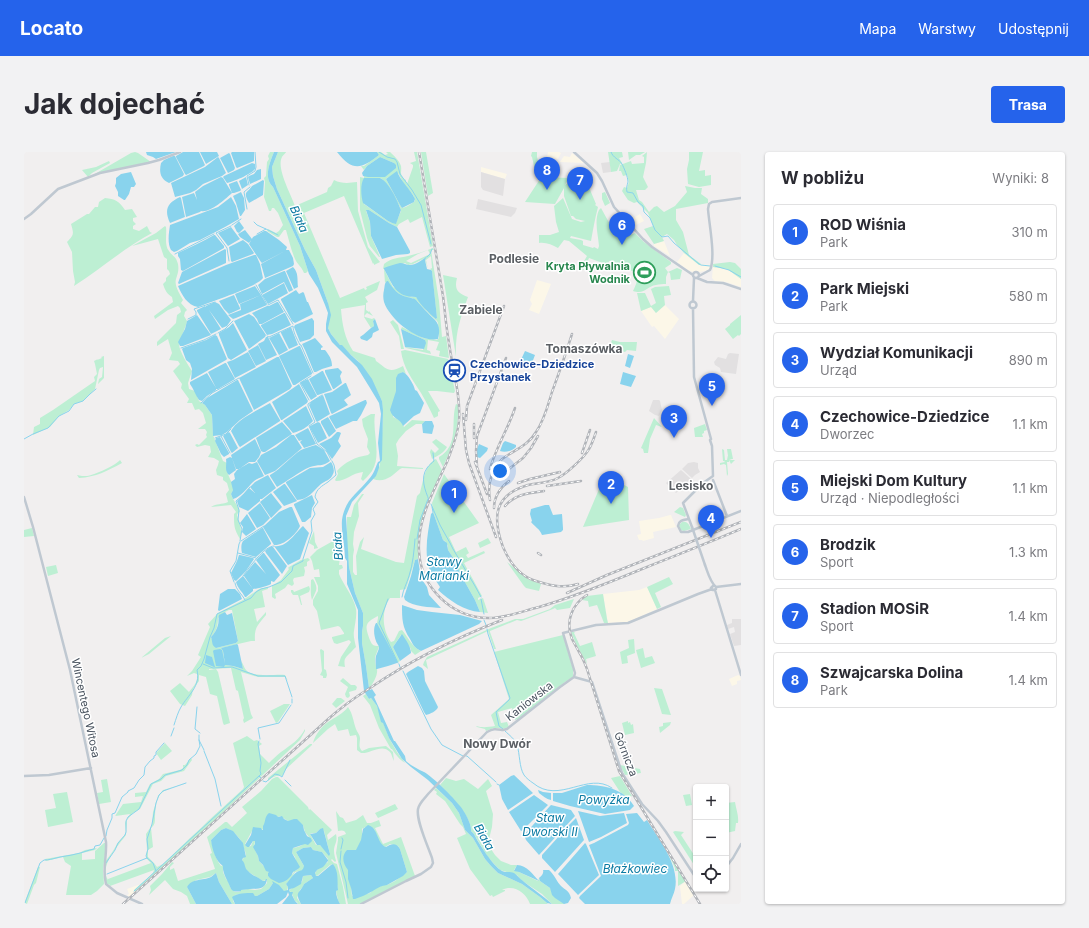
<!DOCTYPE html>
<html lang="pl">
<head>
<meta charset="utf-8">
<style>
  body { margin:0; font-family:Inter,sans-serif; background:#f2f2f3; color:#2b2b33 }
  .controls { position:absolute; right:12px; bottom:12px; display:grid; overflow:hidden; border-radius:4px; box-shadow:0 1px 3px #0004 }
  .controls button { width:36px; height:36px; display:grid; place-items:center; padding:0; border:0; border-bottom:1px solid #e1e1e2; background:#fff; color:#2b2b33; font:20px sans-serif }
  .you { position:absolute; left:476px; top:319px; width:14px; height:14px; margin:-10px; border:3px solid #fff; border-radius:50%; background:#1a73e8; box-shadow:0 0 0 6px #1a73e833 }
  .badge { display:grid; place-items:center; width:26px; height:26px; border-radius:50%; background:#2563eb; color:#fff; font-size:13px; font-weight:700 }
  .pin { position:absolute; translate:-50% -33px; filter:drop-shadow(0 1px 2px #0008) }
  .pin::after { content:''; position:absolute; top:21px; width:14px; height:12px; background:inherit; clip-path:polygon(0 0,100% 0,50% 100%) }
  .list { margin:0; padding:0; list-style:none }
  h2 { display:flex; justify-content:space-between; align-items:center; height:52px; margin:0; padding:0 16px; font-size:17px }
  h2 small { font-size:13px; font-weight:400; color:#7c7c81 }
  .list li { display:grid; grid-template-columns:26px 1fr auto; gap:12px; align-items:center; box-sizing:border-box; height:56px; margin:0 8px 8px; padding:0 8px; border:1px solid #e1e1e2; border-radius:4px }
  .list b { display:block; font-size:15px; white-space:nowrap }
  .list p { margin:0; font-size:13px; white-space:nowrap; color:#7c7c81 }
  .list em { font-size:13px; font-style:normal; color:#7c7c81 }
  .icon { flex:none; width:22px; height:22px; fill:none; stroke:currentColor; stroke-width:2; stroke-linecap:round; stroke-linejoin:round }
  .map { position:relative; flex:none; width:717px; height:752px; overflow:hidden; border-radius:4px }
  header { display:flex; align-items:center; gap:24px; box-sizing:border-box; height:56px; padding:0 20px; background:#2563eb; color:#fff }
  header strong { font-size:19px }
  nav { display:flex; gap:22px; margin-inline-start:auto; font-size:14px }
  .intro { display:flex; align-items:center; justify-content:space-between; box-sizing:border-box; height:96px; padding:0 24px }
  h1 { margin:0; font-size:28px }
  .button { padding:10px 18px; border-radius:4px; background:#2563eb; color:#fff; font-size:14px; font-weight:700 }
  main { display:flex; gap:24px; padding:0 24px }
  aside { flex:1; background:#fff; border-radius:4px; box-shadow:0 1px 3px #0004 }
  .map>svg:first-child { display:block }
  .commercial { fill:#fcf7e8 }
  .education { fill:#e2e0e1 }
  .green { fill:#bdefd3; fill-rule:evenodd }
  .water { fill:#89d3ed }
  .lines { fill:none; stroke-linecap:round; stroke-linejoin:round }
  .stream { stroke:#89d3ed; stroke-width:1 }
  .minor { stroke:#bfc8d1; stroke-width:2.5 }
  .rail-casing { stroke:#b1b4b9; stroke-width:2.5 }
  .rail { stroke:#fff; stroke-width:1; stroke-dasharray:3; stroke-linecap:butt }
  .minor-bridge { stroke:#bfc8d1; stroke-width:2.5 }
  .labels { text-anchor:middle; stroke-width:3; stroke-linejoin:round; paint-order:stroke }
  .leisure-label { font-size:11px; font-weight:bold; fill:#27864d; stroke:#fff; text-anchor:end }
  .transit-label { font-size:11px; font-weight:bold; fill:#164399; stroke:#fff; text-anchor:start }
  .street-label { font-size:11px; fill:#47515d; stroke:#fff }
  .water-label { font-size:12px; font-style:italic; fill:#0b7ba3; stroke:#fff }
  .neighbourhood-label { font-size:12px; font-weight:bold; fill:#5b5f64; stroke:#fff }
</style>
</head>
<body>
<header>
<strong>Locato</strong>
<nav><a>Mapa</a><a>Warstwy</a><a>Udostępnij</a></nav>
</header>
<div class="intro"><h1>Jak dojechać</h1><a class="button">Trasa</a></div>
<main>
<div class="map">
<svg width="717" height="752" viewBox="0 0 717 752">
  <rect width="100%" height="100%" fill="#f1efef"/>
  <path class="commercial" d="M 524,0 L 535,0 L 537,1 L 534,7 L 523,5 Z
    M 548,1 L 560,11 L 536,10 L 540,4 L 546,5 Z
    M 457,15 L 483,22 L 481,27 L 457,20 Z
    M 616,62 L 620,69 L 610,74 L 604,69 Z
    M 596,64 L 601,70 L 590,75 L 588,73 L 589,66 Z
    M 640,89 L 646,104 L 630,94 L 630,92 Z
    M 660,101 L 675,113 L 677,112 L 687,113 L 686,116 L 684,118 L 676,120 L 672,119 L 669,120 L 664,118 L 653,110 Z
    M 689,115 L 703,117 L 717,127 L 717,135 L 702,130 L 691,129 L 688,126 Z
    M 513,128 L 527,132 L 515,162 L 505,158 L 508,152 L 506,148 Z
    M 641,153 L 655,167 L 641,187 L 630,174 L 628,175 L 617,159 L 627,155 L 632,161 Z
    M 646,363 L 647,363 L 652,375 L 629,380 L 630,386 L 619,389 L 618,388 L 615,388 L 613,383 L 617,382 L 615,369 L 635,366 Z
    M 623,435 L 633,457 L 604,470 L 584,471 L 579,442 L 615,438 Z
    M 714,523 L 716,524 L 717,528 L 713,529 L 713,532 L 708,534 L 705,527 Z
    M 662,729 L 670,743 L 660,752 L 658,752 L 656,734 Z
    M 114,733 L 116,733 L 110,738 L 111,740 L 106,745 L 103,743 L 105,742 L 103,737 Z"/>
  <path class="education" d="M 586,10 L 587,20 L 579,21 L 577,11 Z
    M 457,20 L 481,27 L 479,44 L 459,38 L 457,35 Z
    M 454,47 L 493,56 L 491,61 L 487,65 L 452,57 Z
    M 706,201 L 715,202 L 712,222 L 697,220 L 696,216 L 691,213 L 690,210 L 694,205 L 702,207 L 704,202 Z
    M 629,248 L 635,248 L 636,249 L 638,258 L 635,264 L 631,263 L 625,259 Z
    M 670,310 L 674,311 L 674,316 L 676,320 L 671,323 L 668,326 L 658,317 L 664,311 Z
    M 657,318 L 667,327 L 652,341 L 642,331 Z
    M 708,467 L 717,467 L 717,493 L 710,494 L 706,482 L 711,480 L 710,475 L 704,477 L 703,473 L 708,471 Z"/>
  <path class="green" d="M 111,0 L 114,1 L 127,10 L 69,23 L 107,1 Z
    M 246,0 L 250,0 C 246,10 239,26 249,35 L 276,94 L 284,119 L 282,121 L 280,121 C 278,115 273,112 271,107 C 267,98 265,88 262,78 L 260,78 L 255,85 L 253,85 L 243,79 L 244,77 L 252,81 L 255,79 L 259,73 L 254,61 L 250,56 L 248,56 L 247,59 L 245,59 L 240,45 L 241,30 L 240,26 L 242,24 L 243,10 L 245,7 L 244,4 Z
    M 254,0 L 262,0 C 262,1 258,4 258,5 C 252,16 267,42 271,54 L 303,40 L 304,36 L 307,34 L 310,28 C 318,32 325,31 333,30 L 334,59 L 344,95 L 356,110 L 350,113 L 350,111 L 349,112 L 320,44 L 280,61 L 316,146 L 340,136 L 341,138 L 343,137 L 342,135 L 356,129 L 353,138 L 341,145 L 344,150 L 342,151 L 342,158 L 345,160 L 345,159 L 349,164 L 343,161 L 340,164 L 341,165 L 348,167 L 350,166 L 351,167 L 349,169 L 350,174 L 347,176 L 340,165 L 341,153 L 317,157 C 318,172 321,187 329,199 L 351,206 L 352,209 C 363,217 365,222 379,214 L 382,222 L 379,220 L 377,221 L 372,229 L 372,239 L 369,265 L 377,269 L 380,275 L 388,268 L 401,269 L 398,272 L 392,272 L 382,279 L 375,287 L 372,292 L 374,304 L 373,314 L 399,316 L 399,317 L 378,316 L 376,317 C 368,324 361,331 349,327 L 355,316 L 358,301 L 357,294 L 359,268 L 358,249 L 347,227 L 334,209 L 316,193 L 307,182 L 304,176 L 304,151 L 292,118 L 281,98 L 253,37 L 249,24 L 248,15 Z
    M 353,0 L 357,0 L 361,3 L 364,2 L 362,0 L 366,0 C 370,4 375,8 377,14 C 378,20 375,21 380,27 L 382,28 L 382,30 L 383,32 L 389,15 L 389,13 L 386,11 L 392,9 L 390,0 L 393,0 L 409,94 L 406,95 L 398,65 L 386,71 L 384,67 L 375,72 L 373,75 L 365,71 L 345,58 L 342,59 L 346,70 L 347,84 L 356,105 L 355,105 L 346,94 L 343,86 L 336,58 L 336,25 L 340,26 L 340,24 L 354,24 L 370,11 L 356,5 L 343,14 L 340,18 L 337,14 L 340,14 L 355,3 ZM 374,21 C 376,25 378,28 380,32 C 384,38 390,41 391,49 C 387,52 383,55 378,56 L 376,53 L 362,27 L 363,26 ZM 340,26 L 356,26 L 358,27 L 360,29 L 376,55 L 377,59 L 372,71 L 368,71 L 364,69 L 340,52 Z
    M 397,0 L 402,0 L 409,41 L 404,44 Z
    M 508,0 L 513,0 L 513,5 L 517,20 L 514,24 L 512,23 L 508,5 L 507,4 Z
    M 584,0 L 598,0 L 599,5 L 595,6 L 598,11 L 596,12 L 593,19 L 587,20 Z
    M 604,0 L 621,0 L 616,3 L 612,3 L 605,8 Z
    M 623,0 L 622,11 L 619,25 L 624,35 L 621,38 L 612,38 L 615,48 L 618,50 L 625,60 L 630,55 L 633,54 L 640,60 L 651,54 L 663,40 L 661,34 L 671,36 L 678,36 L 677,42 L 684,47 L 684,51 L 652,57 L 652,68 L 659,80 L 665,103 L 677,112 L 675,113 L 660,101 L 653,93 L 650,88 L 643,82 L 638,85 L 640,89 L 630,92 L 620,77 L 629,74 L 624,61 L 613,50 L 610,51 L 604,48 L 598,39 L 600,35 L 603,36 L 605,30 L 603,23 L 599,24 L 597,19 L 595,19 L 596,13 L 607,9 L 608,12 L 620,11 L 620,5 L 618,4 Z
    M 665,0 L 679,0 L 675,19 L 681,18 L 681,24 L 687,23 L 687,33 L 675,35 L 664,32 L 663,17 L 665,8 Z
    M 85,9 L 86,11 L 68,21 L 64,25 L 58,18 L 72,15 Z
    M 518,25 L 545,26 L 541,33 C 548,28 557,27 562,34 L 564,33 L 572,52 L 571,53 L 574,55 C 571,66 569,78 567,89 L 547,84 L 546,86 L 557,88 L 559,89 L 559,93 L 569,96 L 570,95 L 574,97 L 575,94 C 574,82 570,69 575,58 L 577,56 L 588,76 L 590,84 C 597,84 604,85 611,81 L 620,90 L 647,110 L 647,112 L 641,116 L 644,120 L 653,116 L 658,118 L 656,127 L 647,128 L 646,121 L 644,120 L 642,125 L 642,132 C 639,132 635,132 632,133 C 623,134 621,143 609,139 C 612,132 616,126 610,120 L 587,109 L 585,109 L 584,113 L 565,106 L 560,118 L 556,116 L 563,104 L 545,89 L 540,88 L 534,96 C 528,93 522,90 515,91 L 515,83 L 526,83 L 535,80 L 532,70 L 530,54 L 539,46 L 548,67 L 557,70 L 561,69 L 552,67 L 549,64 L 547,64 L 540,44 L 540,36 L 531,52 L 501,50 L 516,27 Z
    M 581,40 L 586,51 L 581,54 L 578,47 L 578,41 Z
    M 81,46 C 91,47 95,49 101,58 L 108,57 L 113,65 L 109,66 L 109,69 L 112,72 L 109,74 L 109,77 L 115,79 L 123,74 L 126,80 L 128,81 C 100,96 77,117 50,134 L 51,130 L 49,119 L 48,100 L 43,90 C 50,83 50,82 47,72 L 63,62 L 65,62 L 71,55 L 74,55 L 75,50 Z
    M 141,74 L 142,75 C 143,82 140,93 145,99 C 149,105 152,104 154,112 C 155,118 154,121 152,127 C 150,134 156,142 159,148 L 157,151 L 163,158 L 161,160 L 160,164 L 163,169 C 162,175 155,190 155,193 C 156,200 164,213 168,219 L 164,231 L 165,237 L 171,239 L 175,249 L 181,253 L 188,263 L 189,283 L 199,309 L 203,311 C 201,320 207,327 210,336 L 207,342 C 209,349 214,353 216,360 L 214,361 L 213,363 C 215,371 219,378 216,387 C 210,377 210,374 210,362 L 212,360 L 207,353 L 187,355 C 193,351 197,353 204,350 L 202,342 L 205,338 L 203,331 L 199,328 L 199,325 L 193,323 L 192,318 L 194,313 L 195,309 L 190,306 L 184,305 L 187,300 L 186,294 L 181,293 L 173,295 L 171,293 L 173,292 L 175,293 L 183,285 L 182,283 L 183,280 L 181,277 L 174,277 L 182,271 L 179,261 L 175,257 L 171,258 L 168,251 L 163,251 L 165,247 L 157,236 L 158,232 L 149,219 L 156,212 L 154,209 L 145,208 L 148,201 L 144,187 L 133,194 L 133,190 L 152,171 L 153,163 L 157,160 L 156,156 L 154,154 L 144,158 L 131,167 L 130,164 L 149,150 L 148,145 C 143,142 141,138 139,132 L 142,129 L 142,126 L 146,122 L 145,119 L 143,117 L 143,107 L 140,105 L 134,87 L 123,90 L 108,94 L 132,81 Z
    M 409,96 L 410,98 L 407,98 L 415,149 L 418,185 L 422,184 L 425,206 L 415,204 L 416,199 L 412,198 L 415,190 L 404,188 L 403,198 L 406,199 L 407,202 L 382,196 L 381,195 L 399,198 L 401,188 L 390,183 L 377,177 L 378,175 L 399,186 L 413,188 L 415,186 L 414,171 L 413,169 L 403,160 L 393,149 L 388,146 L 382,145 L 375,142 L 361,130 L 361,131 L 360,117 L 369,135 L 388,145 L 392,145 L 403,159 L 413,167 L 408,119 L 406,117 L 408,116 L 407,104 L 402,108 L 404,117 L 401,107 L 403,105 L 389,112 L 384,113 L 381,111 L 359,117 L 360,112 C 367,106 375,106 384,104 C 393,102 401,99 409,96 ZM 404,98 L 406,102 L 387,111 L 382,109 L 394,102 Z
    M 706,110 L 711,111 L 717,117 L 717,127 L 703,117 L 689,115 L 689,112 Z
    M 419,123 L 433,126 C 430,138 434,141 444,145 C 436,167 431,181 432,205 Z
    M 645,134 L 647,143 L 640,144 L 641,153 L 632,161 L 627,155 L 617,159 L 613,141 L 621,141 L 627,154 L 632,151 L 627,137 L 631,135 Z
    M 717,163 L 717,182 L 715,184 L 714,183 L 709,187 L 701,177 L 706,173 L 706,172 Z
    M 369,168 L 374,173 L 380,197 L 377,197 L 375,184 L 366,170 Z
    M 588,188 L 596,190 L 613,190 L 612,199 L 603,198 L 601,200 L 585,196 Z
    M 381,198 L 424,207 L 431,239 L 430,241 L 413,239 L 404,239 L 416,259 L 414,260 L 414,264 L 410,266 C 406,258 402,249 397,241 C 388,227 379,215 377,199 Z
    M 80,204 L 80,226 L 74,232 L 75,227 L 78,225 L 79,215 L 76,216 L 75,218 L 71,237 L 59,249 L 50,252 L 45,258 L 35,264 L 26,275 L 9,283 L 10,275 L 16,272 L 16,266 L 29,258 L 71,229 L 70,225 L 73,222 L 71,212 L 70,209 L 74,207 L 73,208 L 78,206 L 77,205 Z
    M 432,252 L 434,253 C 435,278 429,293 419,315 L 415,307 L 415,305 C 436,293 426,270 432,252 Z
    M 347,262 L 351,262 C 348,280 358,303 348,319 C 345,323 342,326 339,329 L 337,327 L 339,320 C 328,321 322,329 312,329 L 311,328 L 314,322 L 313,319 C 321,310 331,305 344,303 L 346,301 L 343,295 L 344,287 L 339,274 L 338,267 Z
    M 630,266 L 638,275 L 632,273 L 626,287 L 624,301 L 620,301 L 619,297 L 617,296 Z
    M 681,272 L 683,278 L 680,279 L 680,281 L 678,282 L 679,285 L 671,285 L 670,276 Z
    M 412,287 L 423,295 C 420,301 413,304 408,307 L 406,300 L 407,297 L 411,301 L 415,297 L 408,290 Z
    M 698,297 L 700,298 L 701,308 L 703,308 L 704,303 L 704,304 L 703,297 L 707,297 L 709,307 L 705,307 L 708,308 L 711,308 L 707,312 L 705,308 L 705,310 L 703,310 L 704,322 L 703,324 L 702,313 L 700,312 L 696,313 L 696,311 L 701,310 L 700,309 L 699,309 Z
    M 412,307 L 418,318 C 404,350 393,370 394,407 L 391,408 L 382,437 L 376,438 L 376,446 L 366,446 C 357,459 358,477 367,490 L 370,489 L 375,479 L 378,478 C 384,485 388,495 397,499 L 391,503 L 387,499 L 387,497 L 377,483 L 369,495 L 376,509 L 373,511 L 353,471 L 354,466 L 354,464 C 350,466 344,469 343,473 C 341,476 346,489 348,492 C 350,494 352,494 355,494 C 354,499 351,503 351,507 C 351,510 352,513 352,516 L 353,517 C 354,523 349,532 345,536 L 342,514 L 338,491 L 338,480 L 339,474 L 339,461 L 331,441 L 325,415 L 323,392 L 323,365 L 327,365 L 330,353 L 338,342 L 340,342 L 334,351 L 335,364 L 330,380 L 329,392 L 330,398 L 329,404 L 329,420 L 331,423 L 333,423 L 332,404 L 336,390 L 340,385 L 337,397 L 372,410 L 380,411 L 393,344 L 396,341 C 399,330 401,312 412,307 Z
    M 96,308 L 98,311 C 83,319 72,325 55,326 L 53,323 C 56,324 60,324 63,324 C 71,323 92,313 96,308 Z
    M 420,322 L 455,371 L 425,385 L 432,400 L 442,395 L 445,401 L 442,403 L 444,406 L 460,399 L 461,401 L 440,411 L 458,444 L 454,446 L 454,448 L 459,446 L 464,461 L 456,460 L 451,448 L 437,423 L 430,407 L 424,398 L 424,394 L 421,389 L 419,388 L 409,360 L 408,351 Z
    M 581,323 L 604,335 L 605,368 L 559,375 Z
    M 656,355 L 659,356 L 662,363 L 661,365 L 650,360 Z
    M 658,370 C 663,369 665,372 667,377 L 660,379 L 656,378 L 655,373 Z
    M 8,376 L 10,384 L 0,385 L 0,378 Z
    M 290,379 L 291,390 L 294,396 L 290,397 L 290,394 L 285,391 Z
    M 316,385 L 317,386 L 318,401 L 316,406 L 315,413 L 318,413 L 319,416 L 315,418 L 315,422 C 320,434 330,445 332,457 C 333,464 331,472 330,479 C 329,484 331,490 332,495 C 329,497 328,500 325,502 C 320,507 320,508 321,515 L 314,514 L 317,505 L 327,490 L 325,488 L 313,492 L 310,491 L 308,486 L 308,485 L 320,482 L 320,481 L 316,475 L 314,474 L 297,478 L 293,459 L 289,453 L 289,448 L 294,439 L 294,434 L 290,425 L 296,425 L 295,417 L 290,418 L 288,409 L 286,405 L 293,398 Z
    M 464,386 L 467,391 L 456,396 L 454,391 Z
    M 284,406 L 286,408 L 283,410 L 283,414 L 280,415 L 281,419 L 280,424 L 270,426 L 269,428 L 270,432 L 268,434 L 264,432 L 261,436 L 251,442 L 252,446 L 251,447 L 248,445 L 248,434 L 257,428 L 265,417 L 264,416 L 265,415 L 277,408 Z
    M 483,410 L 504,427 L 517,432 L 515,439 L 502,436 L 500,434 Z
    M 32,413 L 34,421 L 24,424 L 22,415 Z
    M 645,425 L 649,432 L 631,441 L 637,455 L 633,457 L 623,435 Z
    M 289,427 C 295,437 292,438 288,448 C 286,441 287,435 287,428 Z
    M 285,434 L 286,437 L 285,440 L 276,444 L 278,453 L 277,453 L 274,443 L 269,443 L 267,440 L 267,438 L 269,438 L 270,440 Z
    M 244,435 L 244,437 L 238,439 L 241,455 L 230,457 L 233,470 L 242,460 L 242,463 C 234,473 230,475 231,489 L 227,489 L 197,496 L 199,499 L 201,513 L 209,514 L 219,517 L 217,509 C 219,511 220,516 222,518 C 229,526 251,522 261,523 L 264,529 L 261,525 L 234,525 L 217,520 L 227,562 L 229,566 L 220,571 L 219,568 L 220,566 L 214,539 L 212,538 L 207,516 L 185,517 L 185,518 L 192,517 L 194,520 L 206,571 L 200,573 L 199,571 L 193,544 L 186,542 L 182,525 L 175,523 L 175,529 L 169,537 L 168,543 L 161,554 L 156,552 L 146,539 L 156,531 L 165,540 C 169,535 175,529 173,522 L 170,521 L 163,524 L 168,519 L 177,505 L 174,503 L 186,475 L 184,472 L 194,461 L 219,448 L 235,437 ZM 205,458 L 208,458 L 214,489 L 212,491 L 192,496 L 187,485 C 193,479 194,473 194,466 L 201,460 Z
    M 579,442 L 583,467 L 584,471 L 580,471 L 573,453 L 565,455 L 564,449 L 558,448 L 563,444 Z
    M 550,447 L 546,456 L 533,458 L 531,456 L 529,457 L 500,468 L 497,469 L 493,468 L 466,479 L 466,480 L 472,497 L 470,497 L 464,479 L 402,508 L 404,517 L 399,513 L 400,510 L 403,505 L 467,476 L 491,467 L 499,467 L 526,457 L 531,453 Z
    M 547,480 L 551,480 L 550,481 L 556,494 L 568,490 L 572,504 L 562,507 L 563,512 L 552,492 Z
    M 539,483 L 549,517 L 549,525 L 541,530 L 494,567 L 491,568 L 488,556 L 474,560 L 477,571 L 483,570 L 485,575 C 479,578 477,576 471,576 C 468,576 465,578 462,579 L 461,577 L 453,575 L 452,574 C 459,576 464,575 471,574 L 467,563 L 485,547 L 470,500 Z
    M 147,484 L 125,502 L 117,506 L 141,486 Z
    M 610,487 L 611,501 L 603,504 L 604,511 L 598,512 L 596,500 L 605,496 L 604,488 Z
    M 619,496 L 621,506 L 628,504 L 631,511 L 617,516 L 612,498 Z
    M 297,497 L 300,499 L 300,517 L 302,518 L 303,523 L 302,526 L 299,526 L 299,524 L 296,523 L 298,519 L 296,498 Z
    M 319,526 L 327,533 L 331,533 L 333,535 L 332,538 L 325,540 L 326,544 L 324,546 L 322,545 L 321,542 L 324,535 L 316,529 Z
    M 630,536 L 638,537 L 647,563 L 638,562 Z
    M 342,542 L 345,547 L 347,546 L 353,554 L 365,586 L 373,600 L 381,611 C 375,607 372,603 368,597 L 367,597 L 355,576 L 346,553 L 339,544 Z
    M 313,546 L 317,546 L 321,549 L 312,556 L 308,552 Z
    M 260,552 L 266,552 L 254,570 L 252,571 L 246,559 Z
    M 324,555 C 329,562 329,569 332,577 C 333,580 336,583 336,586 C 336,592 334,594 338,599 L 345,596 L 362,594 L 369,600 L 370,609 C 368,606 368,602 366,600 C 358,591 346,602 337,601 L 333,598 L 333,586 L 332,583 L 326,584 L 324,577 L 314,579 L 311,572 L 304,577 L 289,591 C 291,583 297,575 304,570 C 311,565 319,562 324,555 Z
    M 604,569 L 604,571 L 606,570 L 607,573 L 609,572 L 610,581 L 601,583 L 598,571 Z
    M 647,570 L 646,573 L 636,581 L 635,575 L 639,574 L 639,571 Z
    M 281,577 L 281,579 L 276,588 L 178,680 L 114,737 L 111,740 L 110,738 L 129,721 L 130,718 L 86,734 L 85,732 L 83,733 L 81,726 L 81,710 L 89,699 L 93,692 L 100,684 L 102,680 L 101,671 L 106,662 L 91,664 L 99,652 L 117,650 L 119,644 L 111,645 L 111,641 L 122,640 L 126,632 L 135,627 L 139,622 L 156,618 L 159,616 L 159,613 L 161,613 L 167,606 L 168,608 L 160,619 L 142,624 L 137,629 L 129,632 L 116,657 L 109,661 L 103,668 L 102,683 C 94,694 75,714 84,728 L 84,727 L 127,711 L 122,706 L 123,698 L 122,682 L 128,673 L 129,660 L 134,644 L 139,638 L 163,631 C 139,639 132,637 131,665 C 131,670 131,673 127,676 L 129,695 L 124,698 L 124,705 L 130,711 L 133,715 L 139,712 L 166,686 L 178,675 L 184,669 L 219,637 L 220,635 L 209,591 L 223,584 L 230,589 L 233,588 L 238,592 L 235,594 L 236,602 L 245,611 C 249,607 253,603 257,600 C 267,593 276,587 281,577 Z
    M 141,591 L 148,599 L 137,608 L 132,601 Z
    M 286,592 L 288,592 L 288,593 L 262,617 L 258,624 C 252,623 248,625 244,629 L 244,626 Z
    M 596,613 L 616,617 L 617,621 L 601,623 Z
    M 596,624 L 608,644 L 604,646 L 596,640 L 587,626 Z
    M 252,625 L 254,625 L 284,655 L 285,658 L 286,657 L 308,678 L 303,683 L 304,688 L 312,682 C 314,690 310,692 310,699 C 310,702 311,705 312,709 L 311,710 L 308,707 L 307,708 L 310,711 L 313,712 L 319,735 L 322,752 L 316,752 L 314,748 L 312,739 L 314,737 L 309,712 L 306,713 L 293,724 L 291,723 C 291,717 299,713 304,710 L 304,707 L 298,700 L 289,698 L 287,695 L 279,696 L 272,700 L 280,714 L 280,717 L 277,719 L 271,720 L 266,729 L 262,732 L 264,735 L 263,739 L 260,739 L 249,731 L 245,737 L 233,744 L 231,744 L 230,743 L 216,742 L 211,743 L 209,749 L 211,752 L 208,752 L 195,730 L 192,721 L 186,725 L 172,728 L 163,735 L 172,752 L 166,752 L 163,744 L 157,740 L 149,737 L 141,728 L 125,743 L 127,738 L 126,734 L 138,722 L 148,710 L 150,711 L 146,715 L 146,718 L 150,716 L 154,729 L 191,717 L 186,702 L 188,701 L 183,685 L 201,670 L 203,670 L 208,675 L 223,661 L 218,655 L 237,639 L 248,627 ZM 256,664 L 264,669 L 279,673 L 281,680 L 285,685 C 281,692 277,695 269,696 L 268,701 L 271,705 L 274,717 L 270,719 L 269,722 L 252,728 L 244,724 L 245,720 L 235,709 L 234,704 L 230,696 L 231,689 L 229,689 L 227,694 L 223,695 L 221,692 L 228,679 L 237,678 L 238,678 L 254,665 ZM 202,676 C 210,679 219,688 220,697 L 221,699 L 222,703 L 218,708 L 221,716 L 223,719 L 239,729 L 243,728 L 243,731 L 237,737 L 231,738 L 224,737 L 217,738 L 215,740 L 211,740 L 207,737 L 204,729 L 202,727 L 199,720 L 199,713 L 197,714 C 191,706 190,698 187,688 L 197,678 ZM 296,677 L 300,679 L 306,702 L 296,693 L 292,693 L 286,682 L 288,681 L 292,681 Z
    M 422,626 L 432,629 L 440,627 L 454,637 L 464,627 L 468,634 L 462,639 L 469,662 L 468,675 L 464,691 L 465,694 L 471,703 L 477,709 L 487,713 L 493,713 L 490,718 L 495,720 L 514,729 L 515,726 L 516,729 L 526,736 L 532,746 L 541,752 L 528,752 L 518,742 L 497,728 L 493,723 L 476,718 L 472,714 L 463,704 L 450,682 L 447,679 C 448,665 426,643 416,633 Z
    M 83,627 L 87,650 L 75,652 L 73,641 L 79,640 L 77,628 Z
    M 412,636 L 428,651 L 435,661 L 441,678 L 449,686 L 461,707 L 467,714 L 474,721 L 498,732 L 516,745 L 524,752 L 506,752 C 502,741 490,732 478,738 L 481,738 L 481,739 L 469,745 L 468,743 L 466,744 L 446,717 L 433,686 L 442,682 L 439,675 L 436,672 L 421,649 L 412,642 L 413,640 L 410,638 Z
    M 43,640 L 49,670 L 24,675 L 21,658 L 32,656 L 29,642 Z
    M 666,642 L 668,653 L 662,654 L 659,643 Z
    M 711,650 C 712,657 715,664 714,671 L 712,671 L 711,679 L 702,681 L 702,651 Z
    M 371,652 L 374,657 L 354,666 L 351,661 Z
    M 312,659 L 316,665 L 319,666 L 322,671 L 332,668 L 339,663 L 343,671 L 347,671 L 355,668 L 357,674 L 351,676 L 359,692 L 377,685 L 391,724 L 336,752 L 324,752 L 312,701 L 314,688 L 314,685 L 322,682 C 321,678 318,678 314,679 ZM 341,675 L 350,677 L 355,689 L 358,693 L 361,695 L 366,692 L 374,694 L 376,697 L 383,720 L 371,729 L 363,733 L 360,733 L 351,736 L 346,741 L 339,743 L 328,744 L 327,736 L 347,686 L 338,681 L 338,676 L 339,677 Z
    M 651,679 L 660,680 L 657,683 L 672,706 L 672,716 L 649,680 Z
    M 80,691 L 81,691 L 81,702 L 79,717 L 80,732 L 73,739 L 67,743 L 42,743 L 47,714 L 41,710 L 39,705 L 22,709 L 21,708 L 21,707 L 55,701 L 61,698 L 73,696 L 71,698 L 58,701 L 58,708 L 71,707 L 71,699 Z
    M 645,703 L 646,703 L 662,729 L 654,734 L 654,719 L 651,719 L 651,716 Z
    M 14,715 L 16,715 L 12,731 L 10,733 L 3,752 L 0,752 Z
    M 287,723 L 289,726 L 280,732 L 279,735 L 276,738 L 273,746 L 277,752 L 274,752 L 273,750 L 271,749 L 268,742 L 265,738 L 278,730 L 279,724 Z"/>
  <path class="water" d="M 122,0 L 152,0 L 132,7 L 129,5 L 123,3 Z
    M 159,0 L 175,0 L 181,13 L 180,14 L 162,23 L 161,22 L 152,5 L 152,4 Z
    M 176,0 L 193,0 L 195,4 L 182,12 Z
    M 208,0 L 230,0 L 230,9 L 213,16 L 212,15 L 207,1 Z
    M 250,0 L 254,0 L 248,15 L 249,24 L 253,37 L 281,98 L 292,118 L 304,151 L 307,163 L 304,176 L 307,182 L 316,193 L 318,193 L 327,203 L 338,213 L 348,227 L 358,249 L 359,258 L 358,308 L 355,312 L 355,316 L 352,324 L 328,350 L 322,364 L 325,415 L 331,441 L 339,461 L 339,474 L 338,480 L 338,491 L 342,514 L 345,536 L 346,538 L 348,537 L 352,543 L 350,545 L 370,589 L 371,589 L 381,604 L 382,609 C 387,614 394,617 400,620 C 409,625 429,645 436,654 C 441,660 448,673 447,679 L 450,682 C 455,692 469,714 478,719 C 482,721 486,719 490,721 C 493,723 496,727 499,729 C 509,737 518,743 528,752 L 523,751 L 516,745 L 498,732 L 474,721 L 467,714 L 461,707 L 449,686 L 441,678 L 435,661 L 428,651 L 404,628 L 387,615 L 378,607 L 365,586 L 359,571 L 357,570 L 353,554 L 347,546 L 345,547 L 340,539 L 334,486 L 334,458 L 323,432 L 323,409 L 321,406 C 321,394 317,380 318,368 C 321,347 333,342 345,327 C 350,322 351,316 354,310 L 356,309 L 354,291 L 357,262 L 355,251 L 346,236 L 333,215 L 308,190 L 302,179 L 302,172 L 304,161 L 301,153 L 294,136 L 285,122 L 276,94 L 249,35 C 239,26 246,10 250,0 Z
    M 313,0 L 353,0 L 355,3 C 337,17 329,20 313,0 Z
    M 205,1 L 206,2 L 211,16 L 210,18 L 204,21 L 196,6 Z
    M 149,4 L 151,4 L 160,22 L 159,24 L 145,31 C 136,27 135,20 137,11 L 140,8 Z
    M 194,5 L 195,6 L 202,21 L 198,24 L 179,32 L 172,38 L 166,41 L 151,45 L 147,31 L 181,15 Z
    M 356,5 L 370,11 L 372,13 L 372,16 L 361,25 L 344,25 L 339,24 L 338,21 L 343,14 Z
    M 228,11 L 231,12 C 231,15 232,16 230,18 C 227,22 209,30 203,31 L 199,25 L 200,24 Z
    M 237,17 L 237,27 L 226,32 L 224,25 L 225,24 L 230,22 L 233,18 Z
    M 373,19 C 376,29 386,36 391,47 L 390,50 L 378,56 L 376,53 L 362,27 Z
    M 107,20 L 112,32 L 110,35 L 107,35 L 105,42 L 101,48 L 100,48 L 94,44 L 94,40 L 91,34 L 92,31 L 92,26 L 97,22 Z
    M 197,25 L 199,26 L 208,41 L 207,42 C 200,48 186,61 177,59 L 176,60 L 162,65 L 158,45 L 170,41 L 173,48 L 171,40 L 179,34 Z
    M 222,25 L 224,33 L 218,37 L 215,29 Z
    M 340,26 L 356,26 C 365,30 373,48 377,58 L 372,72 L 368,71 L 364,69 L 339,51 C 337,44 336,32 340,26 Z
    M 239,28 L 240,29 L 239,43 L 225,51 C 218,39 224,41 228,34 Z
    M 213,29 L 217,38 L 216,39 L 210,41 L 208,41 L 205,33 L 205,32 Z
    M 217,40 L 220,46 L 221,58 L 217,64 L 216,64 L 212,51 L 209,44 Z
    M 156,45 L 157,46 L 161,65 L 146,71 C 140,58 143,51 156,45 Z
    M 207,45 L 212,54 L 215,67 L 201,75 L 176,88 L 166,91 L 153,99 L 150,100 L 147,98 C 143,91 145,80 146,73 L 194,55 Z
    M 342,58 L 345,58 L 365,71 L 373,75 L 386,99 L 386,101 L 384,102 L 372,103 L 358,107 L 347,84 L 346,70 Z
    M 215,69 L 220,76 L 215,81 L 213,80 L 210,74 Z
    M 207,75 L 216,87 L 204,94 L 194,81 Z
    M 221,78 L 228,87 L 225,91 L 216,85 L 214,82 Z
    M 240,79 L 242,79 L 255,88 L 263,95 L 262,98 L 265,98 L 269,106 L 270,112 L 269,114 L 241,126 L 237,112 L 261,99 L 238,111 L 237,110 L 225,92 L 229,85 Z
    M 190,83 L 191,83 L 200,94 L 200,96 L 159,119 L 157,118 L 156,107 L 154,104 L 154,101 C 166,95 178,90 190,83 Z
    M 219,88 L 224,92 L 230,101 L 229,102 L 208,110 L 207,109 L 205,95 Z
    M 201,97 L 202,98 L 202,111 L 155,132 L 154,131 L 158,120 Z
    M 230,103 L 232,103 L 236,112 L 239,126 C 233,135 186,150 174,155 C 163,153 158,143 154,134 L 202,113 Z
    M 403,104 L 401,108 L 403,117 L 407,118 L 408,119 L 413,166 L 412,167 C 404,160 397,154 392,145 C 371,145 369,133 360,117 L 360,116 C 365,114 371,112 376,111 C 380,111 382,113 386,113 C 391,113 399,108 403,104 Z
    M 269,115 C 275,121 273,128 274,135 L 270,137 L 262,119 Z
    M 260,119 L 261,119 L 269,138 L 265,140 L 260,130 L 238,142 L 234,133 L 241,127 Z
    M 363,129 L 364,129 C 369,137 374,143 383,145 C 386,146 390,146 392,148 C 395,151 398,155 401,158 C 411,169 418,170 414,187 C 395,191 366,168 360,150 C 359,146 359,142 360,138 C 361,134 360,132 363,129 Z
    M 260,131 L 264,141 L 244,152 L 238,143 Z
    M 231,134 L 237,143 L 215,152 L 211,142 Z
    M 272,138 L 275,142 L 279,140 L 280,141 L 283,150 L 284,150 L 289,162 L 271,171 L 268,169 L 257,148 L 257,147 Z
    M 210,143 L 216,156 L 216,157 L 205,162 L 200,157 L 195,149 Z
    M 237,143 L 243,153 L 212,166 L 209,167 L 204,163 L 217,158 L 216,152 Z
    M 191,150 L 195,152 L 207,168 L 203,174 L 198,176 L 185,158 L 197,177 L 187,182 L 173,159 L 173,158 L 181,154 L 182,155 L 182,154 Z
    M 253,150 L 254,150 L 260,160 L 238,172 L 235,172 L 233,167 L 228,161 L 243,154 L 245,154 Z
    M 260,161 L 261,161 L 267,173 L 248,182 L 243,183 L 237,174 L 237,173 Z
    M 225,162 L 230,165 L 242,183 L 241,185 L 225,197 L 210,169 Z
    M 173,163 L 187,183 L 159,194 L 156,194 L 154,190 L 161,177 L 163,169 Z
    M 288,166 L 290,169 L 290,183 L 286,187 L 276,190 L 270,175 L 271,173 Z
    M 351,167 L 355,178 L 349,181 L 348,185 L 343,189 L 337,187 L 336,185 C 341,182 345,177 350,174 L 349,169 Z
    M 209,171 L 223,198 L 207,208 L 204,206 L 195,183 L 195,181 L 205,175 Z
    M 267,175 L 274,193 L 265,197 L 257,181 L 257,180 Z
    M 377,177 L 390,183 L 401,188 L 402,191 L 400,197 L 381,195 Z
    M 255,181 L 264,198 L 255,203 L 245,186 Z
    M 191,183 L 193,184 L 203,207 L 202,208 L 167,228 L 168,217 L 166,211 L 162,208 L 158,197 L 159,196 L 182,188 Z
    M 242,185 L 244,185 L 253,203 L 242,208 L 234,192 L 240,189 Z
    M 291,186 L 299,195 L 297,196 L 297,198 L 301,198 C 305,203 308,207 308,214 L 298,217 L 292,220 L 290,220 L 281,198 L 278,192 Z
    M 234,193 L 242,209 L 232,214 L 224,199 Z
    M 275,194 L 276,194 L 288,221 L 288,222 L 271,233 L 269,233 L 255,204 Z
    M 501,199 L 511,203 L 506,216 L 495,212 Z
    M 224,200 L 232,215 L 211,226 L 203,210 L 209,208 Z
    M 604,202 L 610,204 L 606,216 L 601,214 Z
    M 253,205 L 255,205 L 268,234 L 266,237 L 230,258 L 215,226 Z
    M 201,211 L 202,211 L 211,227 L 194,237 L 192,237 L 192,238 L 183,244 L 178,249 L 175,248 C 171,243 170,237 166,232 L 166,230 L 183,221 L 192,236 L 184,220 Z
    M 314,216 L 318,220 L 316,224 L 318,231 L 310,237 L 309,237 L 301,220 L 301,218 Z
    M 298,219 L 299,219 L 308,238 L 294,243 L 293,243 L 285,227 Z
    M 379,220 C 384,222 390,233 391,238 L 393,239 L 400,251 L 396,261 L 390,264 L 379,274 C 376,266 369,268 366,258 L 372,239 L 372,226 L 374,222 Z
    M 599,220 L 612,224 L 607,235 L 596,232 Z
    M 284,227 L 293,244 L 287,248 L 277,232 L 277,230 Z
    M 213,228 L 214,228 L 229,259 L 216,268 L 203,280 L 198,283 L 189,284 L 188,263 L 181,253 L 178,251 L 183,246 Z
    M 321,231 L 322,231 L 327,243 L 320,248 L 324,253 L 308,262 L 307,261 L 300,242 L 308,240 Z
    M 275,232 L 284,249 L 283,251 L 258,268 L 257,268 L 248,250 L 262,241 Z
    M 299,243 L 306,262 L 293,270 L 292,269 L 285,253 L 288,249 Z
    M 341,248 L 342,248 L 343,251 L 337,263 L 333,269 L 329,269 L 312,277 L 305,265 L 306,264 Z
    M 246,251 L 256,268 L 256,269 L 216,295 L 215,294 L 207,279 C 213,267 234,258 246,251 Z
    M 282,254 L 289,269 C 282,276 279,278 269,281 L 259,269 Z
    M 304,265 L 312,279 L 305,285 L 297,271 L 297,269 Z
    M 401,269 L 408,269 L 410,274 L 408,282 L 399,281 L 398,272 Z
    M 258,270 C 261,274 265,277 268,282 L 241,300 L 239,300 L 237,299 L 232,286 Z
    M 294,270 L 296,271 L 303,286 L 294,291 L 286,276 L 286,274 Z
    M 284,276 L 288,284 L 285,285 L 288,284 L 292,292 L 280,296 L 276,290 L 278,288 L 275,289 L 271,283 Z
    M 205,280 L 206,281 L 214,296 L 208,301 L 207,300 L 199,284 Z
    M 313,280 L 315,280 L 317,281 L 314,289 L 317,294 L 311,303 L 308,307 L 301,297 L 295,292 L 307,286 Z
    M 267,283 L 270,283 L 278,296 L 251,319 L 241,323 L 233,309 L 236,305 L 237,303 L 252,295 Z
    M 196,285 L 205,301 L 205,302 L 200,305 L 197,302 L 191,289 L 192,286 Z
    M 231,287 L 237,300 L 235,305 L 231,310 L 225,310 L 215,317 L 212,317 L 208,306 L 212,318 L 205,323 C 200,318 203,313 202,307 L 206,305 L 208,306 L 207,303 Z
    M 481,289 L 492,293 L 492,295 C 488,299 481,301 476,299 L 479,291 Z
    M 455,292 L 464,296 L 463,299 L 456,306 L 453,305 L 453,297 Z
    M 292,293 L 300,298 L 306,309 C 299,315 294,312 286,315 C 274,320 264,329 253,335 L 246,324 L 246,323 C 258,316 266,305 277,298 C 282,296 287,294 292,293 Z
    M 233,310 L 240,324 C 236,326 232,327 229,330 C 223,336 217,345 209,347 L 207,342 L 209,338 L 207,330 L 211,327 L 210,322 L 213,318 L 225,311 L 228,312 Z
    M 307,310 C 309,313 311,319 309,322 C 307,328 301,329 297,332 C 289,339 284,348 273,348 L 262,331 L 262,330 L 286,316 L 299,315 Z
    M 244,323 L 252,336 L 238,347 L 236,347 L 236,349 L 224,359 L 215,355 L 213,349 L 225,336 L 231,341 L 226,335 L 231,330 Z
    M 260,332 L 261,332 L 273,349 L 260,354 L 249,340 Z
    M 247,341 L 258,355 L 247,366 L 236,350 Z
    M 288,343 L 291,351 L 288,356 L 287,365 L 281,370 L 278,370 L 270,353 L 270,352 Z
    M 236,351 L 246,366 L 239,373 L 233,376 L 224,361 Z
    M 521,353 L 525,353 L 529,363 L 538,362 L 539,376 L 539,378 L 537,380 L 518,383 C 516,377 511,375 507,370 L 508,369 L 506,362 L 507,357 Z
    M 266,355 L 268,355 L 276,374 C 272,383 259,394 250,393 L 239,375 L 240,374 L 255,360 Z
    M 409,360 L 419,388 L 423,391 L 424,398 L 430,407 L 437,423 L 451,448 L 456,460 C 440,459 425,448 414,438 L 416,435 C 412,429 408,423 405,416 C 400,398 404,380 407,362 Z
    M 223,362 L 232,377 L 222,384 L 218,380 L 219,375 L 216,371 Z
    M 279,374 L 285,381 L 276,407 L 264,413 L 250,394 C 263,396 271,381 279,374 Z
    M 238,376 L 239,376 L 247,391 L 247,392 L 232,405 L 218,401 C 217,397 217,392 219,389 Z
    M 246,395 L 249,395 L 263,414 L 258,422 L 242,401 L 241,399 Z
    M 239,401 L 240,401 L 256,423 L 250,430 L 247,429 L 247,432 C 244,434 232,437 229,437 L 229,439 L 222,445 L 221,445 C 218,439 214,437 212,430 L 219,424 L 229,437 L 220,424 L 220,423 L 231,410 L 242,422 L 232,408 Z
    M 215,403 L 216,403 L 229,406 L 230,407 L 222,419 L 212,429 L 210,428 L 207,421 L 213,409 Z
    M 394,407 L 396,420 L 399,429 L 403,435 L 405,443 L 417,456 C 406,455 389,455 381,448 L 380,445 L 387,424 L 391,408 Z
    M 204,437 L 211,437 L 216,442 L 218,447 L 195,459 L 194,458 L 196,442 Z
    M 378,453 L 393,458 L 408,460 L 436,463 L 458,469 L 455,472 L 397,499 C 391,496 389,493 386,487 C 378,475 378,467 378,453 Z
    M 201,460 L 203,463 L 208,461 L 214,489 L 212,491 L 192,496 C 187,493 189,490 187,485 C 190,482 193,477 194,473 C 195,469 194,466 195,463 Z
    M 352,471 L 353,471 L 373,509 L 373,511 L 364,514 L 353,517 L 352,517 C 352,512 351,508 352,504 C 353,501 355,498 355,495 C 355,494 352,490 352,489 C 350,484 349,476 352,471 Z
    M 378,482 C 382,488 387,495 387,501 L 376,509 L 369,495 Z
    M 213,492 L 214,493 L 219,517 L 209,514 L 201,513 L 200,515 L 192,514 L 189,499 L 190,498 L 196,497 L 198,498 L 201,512 L 199,499 L 197,496 Z
    M 182,503 L 188,505 L 191,515 L 190,515 L 181,511 Z
    M 394,514 L 398,516 L 400,519 L 401,529 L 414,555 C 413,559 406,562 402,563 L 400,560 L 382,522 L 384,520 Z
    M 490,623 L 509,641 L 484,658 L 478,647 L 475,633 L 487,624 Z
    M 563,633 C 581,633 600,637 610,654 L 606,658 L 581,662 L 546,654 L 529,649 L 529,641 L 538,641 Z
    M 514,638 L 519,640 L 527,641 L 527,648 C 522,647 519,644 515,641 Z
    M 510,643 L 524,653 L 499,678 L 497,679 L 485,660 Z
    M 527,653 L 547,658 L 551,664 L 515,703 L 502,688 L 500,683 L 526,654 Z
    M 554,659 L 576,664 L 600,661 L 603,671 L 577,685 L 565,690 Z
    M 245,661 L 252,663 L 254,665 L 258,664 L 260,667 L 264,669 L 270,667 L 273,667 L 279,673 L 280,678 L 283,684 C 286,686 287,685 288,689 L 284,693 L 281,692 L 269,696 L 268,701 L 276,715 L 274,717 L 269,720 C 267,726 261,730 255,731 L 247,727 L 244,724 L 244,721 L 245,720 L 242,719 L 239,713 L 235,709 L 234,704 L 229,695 L 231,692 L 231,689 L 229,689 L 225,695 L 223,695 L 221,693 L 227,683 L 229,675 L 237,676 L 238,678 L 239,678 L 239,674 C 242,670 240,665 245,661 Z
    M 613,661 L 620,670 L 623,668 C 635,688 656,713 651,737 C 650,742 647,747 646,752 L 561,752 L 555,746 L 556,744 L 577,724 L 565,693 L 570,691 L 604,673 L 605,671 L 602,662 Z
    M 552,666 L 560,688 L 531,720 L 518,706 L 518,703 L 545,673 Z
    M 344,673 C 355,676 352,691 362,695 C 367,692 372,690 376,697 L 383,720 L 379,724 L 363,733 C 356,734 352,737 347,740 C 342,743 336,745 331,747 L 329,747 L 327,736 L 324,727 L 324,718 C 319,712 317,704 323,698 L 332,698 L 337,688 L 339,677 Z
    M 202,676 L 209,679 L 219,691 L 222,705 L 219,706 L 218,708 C 222,712 220,716 224,719 C 227,723 234,725 239,729 L 241,729 L 242,727 L 243,727 C 242,737 235,737 226,737 C 223,737 220,738 217,738 L 217,739 C 213,740 209,740 207,737 C 204,729 198,721 199,714 C 192,710 188,697 187,688 L 197,678 Z
    M 299,676 L 306,702 L 305,704 L 296,693 L 293,693 L 286,682 L 292,681 L 296,677 Z
    M 561,691 L 562,692 L 575,723 L 554,743 L 534,722 Z
    M 287,695 L 289,698 L 298,700 L 304,708 L 304,709 C 302,711 301,713 299,715 C 295,717 293,717 291,721 L 292,724 L 294,724 L 307,713 L 309,712 C 315,720 313,728 314,738 L 312,739 C 312,744 314,748 316,752 L 277,752 C 270,739 276,742 280,732 L 289,726 L 287,723 L 279,724 L 277,732 L 270,736 L 266,737 L 265,738 L 266,740 L 269,740 L 268,743 L 271,749 L 274,752 L 258,752 L 265,743 L 264,740 L 262,745 L 253,752 L 211,752 L 208,745 C 213,741 222,741 229,741 L 231,744 L 233,744 L 245,737 L 249,731 L 248,729 L 255,733 L 260,739 L 264,738 L 264,735 L 262,732 C 265,729 270,721 273,720 C 277,718 279,719 280,714 L 272,700 L 279,696 Z
    M 493,713 C 503,713 509,723 515,729 L 495,720 L 490,719 Z
    M 519,718 L 525,718 C 530,722 533,730 537,734 C 541,738 545,738 547,746 L 544,751 L 540,752 L 531,746 L 528,743 L 526,736 L 516,729 L 515,726 C 518,724 520,721 519,718 Z
    M 192,721 L 195,730 L 208,752 L 172,752 L 163,735 C 168,726 178,729 187,725 C 189,724 190,722 192,721 Z"/>
  <g class="lines">
    <path class="stream" d="M 355,0 L 363,5 L 371,7 L 373,10 L 376,22 L 388,38 L 397,53 L 407,92
      M 587,0 C 589,6 595,7 598,12 C 600,16 604,25 604,30 C 603,34 602,36 603,40 L 609,41 L 614,50 L 619,54 L 620,60 L 626,66 L 631,78 L 638,85 L 644,84 L 650,91 L 675,112 L 677,113 L 686,114
      M 225,33 L 223,24 L 231,19 L 232,15 L 231,0
      M 223,57 L 220,40 L 226,35
      M 230,70 L 233,73 L 242,77 L 233,82
      M 208,73 L 217,67
      M 242,77 L 254,83
      M 151,102 L 190,82
      M 403,105 L 406,102 L 408,97
      M 205,109 L 203,96 L 192,81 L 207,74
      M 691,114 L 705,118 L 717,125
      M 232,133 L 243,152
      M 244,153 L 254,148 L 269,172
      M 164,167 L 172,163 L 172,160 L 170,157 L 191,150
      M 194,181 L 201,177 L 209,169
      M 243,184 L 245,185 L 269,174 C 269,180 273,187 276,193 L 277,193 L 289,221
      M 157,196 L 180,188 L 192,182
      M 298,243 L 284,252 L 284,254 L 291,270 L 285,274 L 293,292 L 303,300 L 307,308
      M 285,248 L 276,231 L 287,224
      M 177,251 L 188,241 L 215,226
      M 197,284 L 206,301
      M 191,286 L 202,282 L 207,277
      M 0,287 L 9,282 L 24,276 L 35,264 L 45,259 L 50,252 L 59,249 L 66,242 L 72,237
      M 405,348 C 401,338 396,326 403,316 C 405,313 408,311 410,309 L 409,301
      M 407,352 L 416,373 L 426,391 L 429,397 L 451,434 L 457,445
      M 408,355 L 409,360
      M 393,387 L 396,368 L 404,347
      M 216,389 L 218,377 L 214,368 L 215,358 L 212,349 L 220,342 L 226,335
      M 217,389 L 240,374
      M 214,401 L 232,406
      M 279,407 L 288,379 L 287,369 L 291,362 L 289,357 L 294,350 L 291,345 C 292,337 298,334 304,330 C 307,328 309,325 312,323 L 310,313 L 308,309
      M 219,424 C 225,416 240,394 250,394
      M 210,430 L 206,419 L 212,409 L 215,392 L 216,390
      M 211,431 C 212,438 218,442 221,448
      M 378,445 C 379,438 383,431 385,424 C 389,412 390,399 391,387
      M 364,447 L 355,471 L 374,511
      M 457,447 L 460,462
      M 460,468 L 462,473
      M 463,477 L 464,482 L 486,546 L 485,548 L 472,560 L 475,574 L 479,577
      M 179,512 L 189,516 L 208,515 L 234,524 L 261,524 L 268,545
      M 375,512 L 376,515
      M 379,519 L 407,577 L 418,593 L 439,604
      M 268,547 L 268,551
      M 173,555 L 171,577 L 176,581
      M 150,573 C 152,567 154,560 157,555 C 164,543 177,534 173,518 L 177,514 L 180,507 L 186,485 L 190,476 L 193,462 L 227,446 L 232,440 L 237,437 L 245,435 L 257,430 L 268,419 L 269,414 L 279,409 L 279,408
      M 481,579 C 485,583 491,587 493,593 C 496,602 495,615 500,623 C 502,626 506,629 509,631 C 535,653 564,619 588,636
      M 175,583 L 175,588 L 180,598
      M 147,584 L 150,576
      M 236,587 L 234,576 L 255,571 L 267,553
      M 235,589 L 234,592 L 237,611 L 236,619 L 237,622 L 235,624 L 237,626
      M 180,599 L 191,627 L 197,654
      M 442,604 L 443,604 L 472,630
      M 261,628 L 267,634
      M 239,629 L 242,630 L 251,622 L 255,623 L 258,625 L 266,608
      M 473,632 L 475,633
      M 82,684 L 83,678 L 88,666 L 88,662 L 91,661 L 98,645 L 104,640 L 104,639 L 110,636 L 115,628 L 120,623 L 121,615 L 126,609 L 130,606 L 130,604 L 132,603 L 132,600 L 140,591
      M 317,697 L 319,688 L 318,686
      M 317,699 L 316,710 L 322,730 L 324,746
      M 82,711 L 91,698 L 94,691 L 101,683 L 102,680 L 102,669 L 104,665 L 115,657 L 127,632 L 137,627 L 141,623 L 158,618 L 163,613 L 165,608 L 172,602 L 176,594 L 175,588
      M 132,719 L 129,711 L 123,706 L 122,704 L 124,697 L 123,687 L 128,672 L 132,651 L 135,643 L 139,639 L 162,631
      M 83,722 L 123,706
      M 110,739 L 235,624
      M 0,752 L 1,751 L 16,711 L 20,708 C 25,708 28,707 32,706 C 39,704 45,704 52,702 C 58,701 64,698 70,697 L 71,694 L 76,693 L 80,686"/>
    <path class="minor" d="M 550,0 L 573,21 L 578,29 L 590,55 L 619,87 L 628,95 L 669,123
      M 0,67 L 7,62 L 34,37 L 76,21 L 124,11 L 135,8 L 156,0
      M669 123a3 3 0 1 1 6 0a3 3 0 1 1-6 0Z
      M 675,124 L 686,118 C 692,105 685,72 684,57 L 685,52 L 688,50 L 717,46
      M 673,126 L 683,130 L 699,131 L 717,137
      M 669,149 L 670,126
      M665.5 153a3.5 3.5 0 1 1 7 0a3.5 3.5 0 1 1-7 0Z
      M 669,156 L 670,225 L 687,287
      M 687,287 L 686,288 L 688,294 L 689,324
      M 689,328 L 703,364
      M 0,345 L 9,375 L 46,518 L 82,690 C 83,705 78,718 82,732 L 93,741 L 118,752
      M 665,367 C 659,368 655,368 654,374 L 657,380 L 664,380 L 717,359
      M 668,375 L 659,351 L 679,331 L 689,324
      M 681,413 C 684,421 686,430 692,435 L 692,437 L 689,438 L 687,436 L 690,433
      M 692,435 L 717,432
      M 691,438 L 717,523
      M 550,525 L 568,530 L 598,621 L 618,652 L 634,669 L 642,680 L 672,726
      M 550,525 L 551,521 L 539,481 L 572,473 L 604,471 L 674,442 L 688,437
      M 0,624 L 25,623 L 67,616
      M 702,715 L 709,706 L 717,692
      M 679,737 L 680,738 L 681,737
      M 337,752 L 382,729 L 397,722 L 407,715 L 409,711 L 408,706 C 404,694 392,669 394,657 C 395,651 401,646 405,641 L 463,580 C 470,576 472,577 479,578 L 483,577 L 536,535 L 550,525"/>
    <defs>
      <path id="rail" d="M 395,0 C 403,48 411,96 419,144 C 421,159 422,175 425,191 C 428,214 437,245 435,269 C 434,283 428,296 423,310 C 410,338 393,368 395,399 C 397,436 428,466 465,466 C 482,466 499,459 515,455 C 550,445 584,431 618,417 C 651,404 684,391 717,377
        M 439,262 L 442,298 L 445,311 L 472,385
        M 442,268 L 443,254 L 480,154
        M 450,286 L 450,272
        M 558,301 L 566,278
        M 451,310 L 463,342
        M 453,314 L 452,299 L 453,284 L 482,206
        M 466,317 C 472,295 484,277 491,256
        M 476,324 L 499,306 L 507,296 L 514,284
        M 494,331 L 506,327 L 536,320
        M 523,334 L 557,329
        M 466,348 C 463,331 468,312 484,303 C 495,296 505,292 512,280 C 520,269 524,253 528,240 C 535,221 542,201 548,182
        M 481,354 C 491,342 505,341 520,339
        M 470,356 C 470,344 476,336 485,329
        M 514,401 L 517,403
        M 554,432 C 538,437 524,433 509,428 C 495,423 485,409 479,395 C 468,365 470,343 504,333 C 514,331 525,331 534,326 C 542,322 560,306 565,297 C 568,292 570,286 572,280
        M 543,441 L 583,423 L 717,370
        M 563,443 C 548,452 541,470 548,487 C 550,491 553,496 555,500 C 559,506 561,512 563,517 L 595,619 L 676,752
        M 99,752 L 302,569 C 315,557 330,546 346,536 C 387,508 432,486 478,468"/>
    </defs>
    <use href="#rail" class="rail-casing"/>
    <use href="#rail" class="rail"/>
    <path class="minor-bridge" d="M 668,375 L 681,413"/>
  </g>
  <defs>
    <symbol id="stadium-ring" viewBox="-11 -11 22 22"><circle r="9.5" fill="#fff" stroke="#2e9e5b" stroke-width="1.5"/><path d="M0-5a6.5 5 0 1 0 0 10a6.5 5 0 1 0 0-10ZM-3.5-1.8h7v3.6h-7Z" fill="#2e9e5b"/></symbol>
    <symbol id="station-ring" viewBox="-11 -11 22 22"><circle r="9.5" fill="#fff" stroke="#1a4fb4" stroke-width="1.5"/><path d="M-3-6H3Q5-6 5-4V2Q5 4 3 4L4.5 6H3L1.5 4h-3L-3 6H-4.5L-3 4Q-5 4-5 2V-4Q-5-6-3-6ZM-3.5-4v3h7v-3ZM-3.5 1v1.5H-2V1ZM2 1v1.5H3.5V1Z" fill="#1a4fb4"/></symbol>
  </defs>
  <g fill-rule="evenodd">
    <use href="#stadium-ring" x="608" y="108" width="25" height="25"/>
    <use href="#station-ring" x="418" y="206" width="25" height="25"/>
  </g>
  <g class="labels">
    <g class="leisure-label">
      <text x="606" y="118">Kryta Pływalnia<tspan x="606" dy="13">Wodnik</tspan></text>
    </g>
    <g class="transit-label">
      <text x="446" y="216">Czechowice-Dziedzice<tspan x="446" dy="13">Przystanek</tspan></text>
    </g>
    <g class="street-label">
      <text transform="translate(505 549) rotate(-38)" y="4">Kaniowska</text>
      <text transform="translate(62 556) rotate(78)" y="4">Wincentego Witosa</text>
      <text transform="translate(602 602) rotate(69)" y="4">Górnicza</text>
    </g>
    <g class="water-label">
      <text transform="translate(275 67) rotate(66)" y="4">Biała</text>
      <text transform="translate(314 394) rotate(-94)" y="4">Biała</text>
      <text x="420" y="414">Stawy<tspan x="420" dy="14">Marianki</tspan></text>
      <text x="580" y="652">Powyżka</text>
      <text x="526" y="670">Staw<tspan x="526" dy="14">Dworski II</tspan></text>
      <text transform="translate(460 685) rotate(60)" y="4">Biała</text>
      <text x="611" y="721">Błażkowiec</text>
    </g>
    <g class="neighbourhood-label">
      <text x="490" y="111">Podlesie</text>
      <text x="457" y="162">Zabiele</text>
      <text x="560" y="201">Tomaszówka</text>
      <text x="667" y="338">Lesisko</text>
      <text x="473" y="596">Nowy Dwór</text>
    </g>
  </g>
</svg>
<div class="controls">
<button>+</button>
<button>−</button>
<button><svg class="icon" aria-label="locate" viewBox="0 0 24 24"><circle cx="12" cy="12" r="6"/><path d="M12 2v4M12 18v4M2 12h4M18 12h4"/></svg></button>
</div>
<div class="you"></div>
<div class="pin badge" style="left:430px;top:361px">1</div>
<div class="pin badge" style="left:587px;top:352px">2</div>
<div class="pin badge" style="left:650px;top:286px">3</div>
<div class="pin badge" style="left:687px;top:386px">4</div>
<div class="pin badge" style="left:688px;top:254px">5</div>
<div class="pin badge" style="left:598px;top:93px">6</div>
<div class="pin badge" style="left:556px;top:48px">7</div>
<div class="pin badge" style="left:523px;top:38px">8</div>
</div>
<aside>
<h2>W pobliżu<small>Wyniki: 8</small></h2>
<ul class="list">
<li><span class="badge">1</span><div><b>ROD Wiśnia</b><p>Park</p></div><em>310 m</em></li>
<li><span class="badge">2</span><div><b>Park Miejski</b><p>Park</p></div><em>580 m</em></li>
<li><span class="badge">3</span><div><b>Wydział Komunikacji</b><p>Urząd</p></div><em>890 m</em></li>
<li><span class="badge">4</span><div><b>Czechowice-Dziedzice</b><p>Dworzec</p></div><em>1.1 km</em></li>
<li><span class="badge">5</span><div><b>Miejski Dom Kultury</b><p>Urząd · Niepodległości</p></div><em>1.1 km</em></li>
<li><span class="badge">6</span><div><b>Brodzik</b><p>Sport</p></div><em>1.3 km</em></li>
<li><span class="badge">7</span><div><b>Stadion MOSiR</b><p>Sport</p></div><em>1.4 km</em></li>
<li><span class="badge">8</span><div><b>Szwajcarska Dolina</b><p>Park</p></div><em>1.4 km</em></li>
</ul>
</aside>
</main>
</body>
</html>
